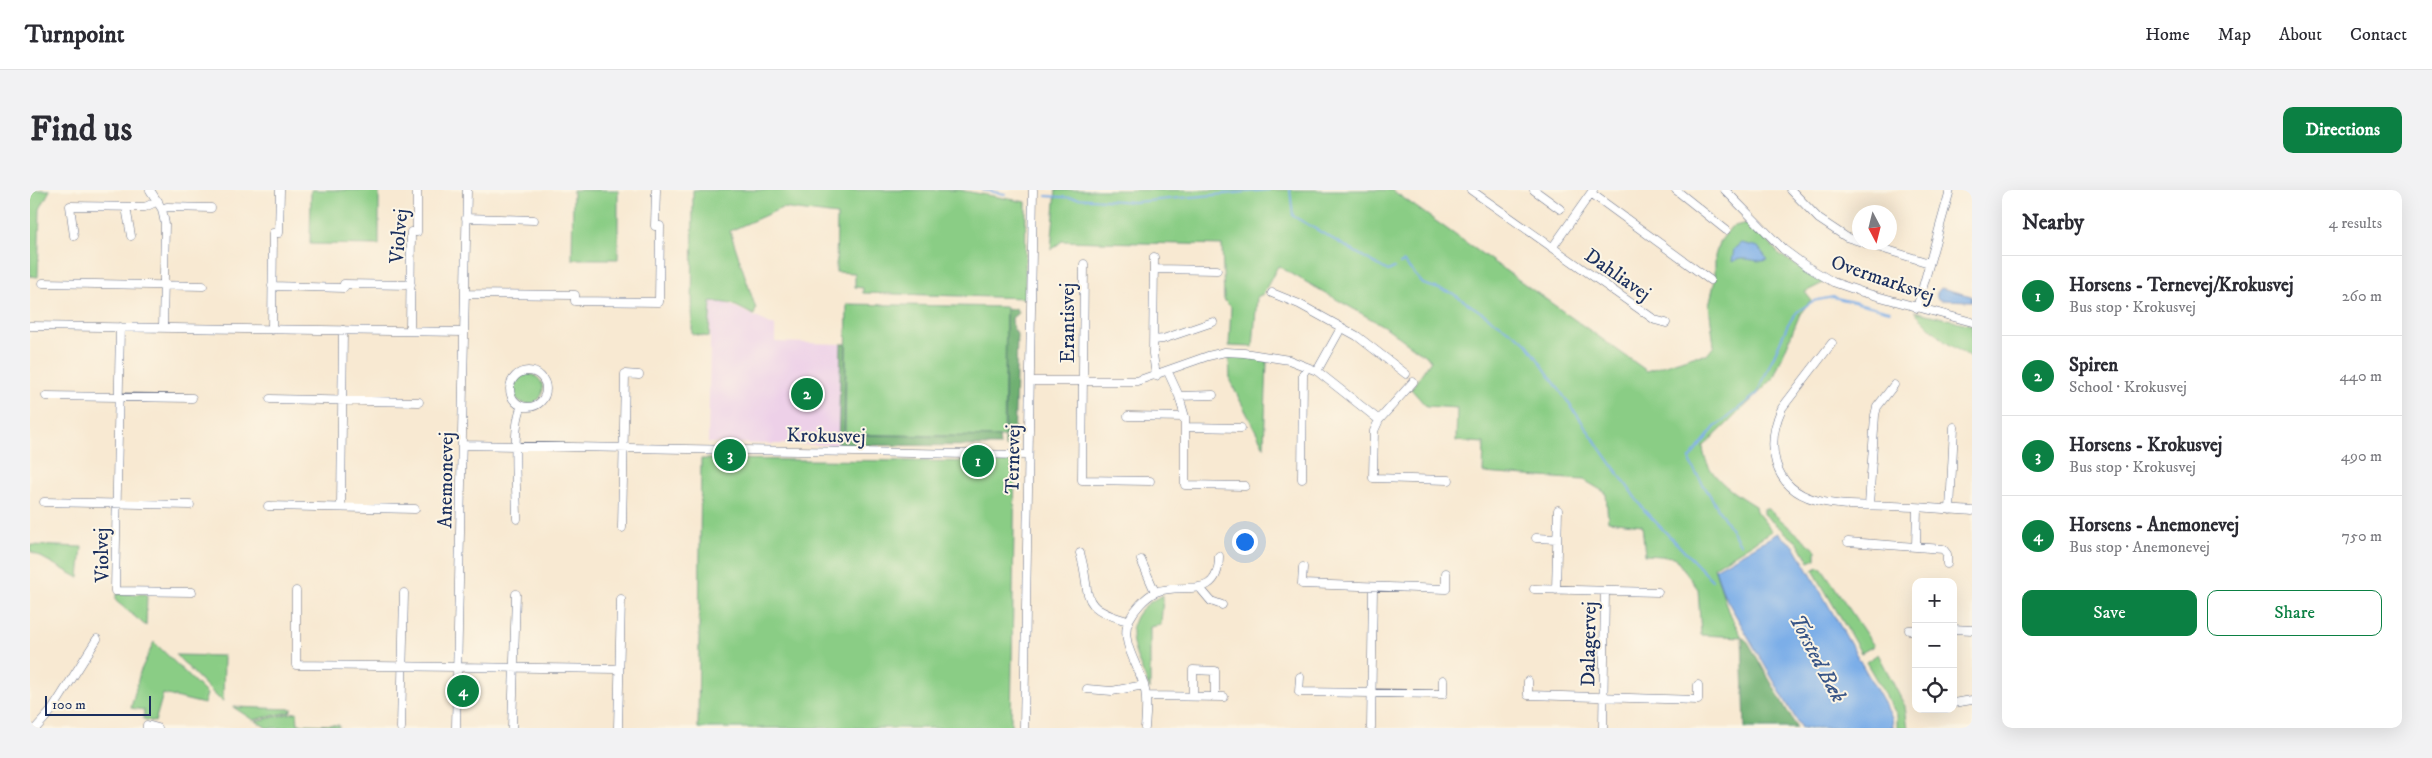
<!DOCTYPE html>
<html lang="en">
<head>
<meta charset="utf-8">
<style>
  body { margin:0; font-family:"IM FELL DW Pica",serif; background:#f2f2f3; color:#2b2b33 }
  .controls { position:absolute; right:15px; bottom:15px; display:grid; overflow:hidden; border-radius:10px; box-shadow:0 5px 20px #0002 }
  .controls button { width:45px; height:45px; display:grid; place-items:center; padding:0; border:0; border-bottom:1px solid #e1e1e2; background:#fff; color:#2b2b33; font:25px sans-serif }
  .compass { position:absolute; left:1822px; top:15px; width:45px; height:45px; border-radius:50%; background:#fff; box-shadow:0 5px 20px #0002; rotate:173deg }
  .scale { position:absolute; left:15px; bottom:12px; width:106px; box-sizing:border-box; padding-left:5px; border:2px solid #1b2f5e; border-top:0; font-size:14px; line-height:18px; white-space:nowrap; color:#1b2f5e; -webkit-text-stroke:4px #fcf5e5; paint-order:stroke }
  .you { position:absolute; left:1214px; top:351px; width:18px; height:18px; margin:-12px; border:4px solid #fff; border-radius:50%; background:#1a73e8; box-shadow:0 0 0 8px #1a73e833 }
  .badge { display:grid; place-items:center; width:32px; height:32px; border-radius:50%; background:#0b8043; color:#fff; font-size:16px; font-weight:700 }
  .pin { position:absolute; translate:-50% -50%; border:2px solid #fff; box-shadow:0 1px 5px #0006 }
  .list { margin:0; padding:0; list-style:none }
  h2 { display:flex; justify-content:space-between; align-items:center; height:65px; margin:0; padding:0 20px; font-size:21px }
  h2 small { font-size:16px; font-weight:400; color:#7c7c81 }
  .list li { display:grid; grid-template-columns:32px 1fr auto; gap:15px; align-items:center; box-sizing:border-box; height:80px; padding:0 20px; border-top:1px solid #e1e1e2 }
  .list b { display:block; font-size:19px; white-space:nowrap }
  .list p { margin:0; font-size:16px; white-space:nowrap; color:#7c7c81 }
  .list em { font-size:16px; font-style:normal; color:#7c7c81 }
  .actions { display:flex; gap:10px; padding:15px 20px }
  .actions a { flex:1; padding:11px 0; border:1px solid #0b8043; border-radius:10px; text-align:center; font-size:18px; color:#0b8043 }
  .actions .main { background:#0b8043; color:#fff }
  .icon { flex:none; width:28px; height:28px; fill:none; stroke:currentColor; stroke-width:2; stroke-linecap:round; stroke-linejoin:round }
  .map { position:relative; flex:none; width:1942px; height:538px; overflow:hidden; border-radius:10px }
  header { display:flex; align-items:center; gap:30px; box-sizing:border-box; height:70px; padding:0 25px; background:#fff; border-bottom:1px solid #e1e1e2 }
  header strong { font-size:24px }
  nav { display:flex; gap:28px; margin-inline-start:auto; font-size:18px }
  .intro { display:flex; align-items:center; justify-content:space-between; box-sizing:border-box; height:120px; padding:0 30px }
  h1 { margin:0; font-size:35px }
  .button { padding:12px 22px; border-radius:10px; background:#0b8043; color:#fff; font-size:18px; font-weight:700 }
  main { display:flex; gap:30px; padding:0 30px }
  aside { flex:1; background:#fff; border-radius:10px; box-shadow:0 5px 20px #0002 }
  .map>svg:first-child { display:block }
  .built { fill:#edd0e8 }
  .green { fill:#8acd85; stroke:#527e72 }
  .forest { fill:#6fb072; stroke:#457068 }
  .water { fill:#7baee8; stroke:#4b6ea3 }
  .lines { fill:none; stroke-linecap:round; stroke-linejoin:round }
  .stream { stroke:#7baee8; stroke-width:2 }
  .minor-casing { stroke:#687087; stroke-width:9 }
  .minor { stroke:#fff; stroke-width:8 }
  .labels { text-anchor:middle; stroke-width:4; stroke-linejoin:round; paint-order:stroke }
  .street-label { font-size:20px; fill:#1b2f5e; stroke:#fcf5e5 }
  .water-label { font-size:21px; font-style:italic; fill:#385587; stroke:#fcf5e5 }
</style>
</head>
<body>
<header>
<strong>Turnpoint</strong>
<nav><a>Home</a><a>Map</a><a>About</a><a>Contact</a></nav>
</header>
<div class="intro"><h1>Find us</h1><a class="button">Directions</a></div>
<main>
<div class="map">
<svg width="1942" height="538" viewBox="0 0 1942 538">
  <rect width="100%" height="100%" fill="#fcf5e5"/>
  <filter id="ink" filterUnits="userSpaceOnUse"><feTurbulence type="fractalNoise" baseFrequency=".02" numOctaves="2"/><feDisplacementMap in="SourceGraphic" scale="10" xChannelSelector="R" yChannelSelector="G"/><feConvolveMatrix kernelMatrix="1 2 1 2 8 2 1 2 1" color-interpolation-filters="sRGB"/></filter>
  <filter id="wash" filterUnits="userSpaceOnUse"><feTurbulence type="fractalNoise" baseFrequency=".0096" numOctaves="4" result="noise"/><feDisplacementMap in="SourceGraphic" scale="20" xChannelSelector="R" yChannelSelector="G"/><feGaussianBlur stdDeviation="1.12" result="paint"/><feColorMatrix in="noise" values="0 0 0 0 0 0 0 0 0 0 0 0 0 0 0 0 0 1.4 0 .05"/><feComposite in="paint" operator="in"/></filter>
  <g filter="url(#wash)">
    <rect width="100%" height="100%" fill="#f8e9d2"/>
    <path class="built" d="M 681,111 L 698,114 L 745,136 L 745,152 L 811,154 L 808,255 L 678,253 Z"/>
    <path class="green" d="M 0,0 L 20,0 L 10,19 L 8,87 L 0,86 Z
      M 281,0 L 349,0 L 349,55 L 280,54 Z
      M 543,0 L 588,0 L 588,69 L 542,69 Z
      M 663,0 L 929,0 L 996,12 L 995,108 L 833,103 L 833,98 L 825,97 L 825,83 L 806,82 L 807,25 L 752,18 L 700,41 L 726,119 L 724,125 L 702,114 L 681,111 L 679,147 L 662,144 Z
      M 1026,0 L 1362,0 L 1617,181 L 1663,166 L 1677,165 L 1684,156 L 1679,115 L 1685,90 L 1685,66 L 1689,53 L 1701,37 L 1720,32 L 1749,64 L 1793,93 L 1775,102 L 1781,110 L 1770,124 L 1743,189 L 1673,257 C 1675,286 1704,303 1725,316 L 1726,321 L 1742,341 L 1684,377 L 1698,421 L 1712,447 L 1671,445 L 1668,399 L 1644,367 L 1615,365 L 1612,335 L 1578,331 L 1576,303 L 1554,290 L 1453,283 L 1454,253 L 1426,251 L 1427,218 L 1396,216 L 1381,199 L 1401,170 L 1357,138 L 1248,76 L 1233,104 L 1227,107 L 1223,157 L 1199,156 L 1201,117 L 1194,110 L 1192,55 L 1032,51 L 1021,60 Z
      M 817,114 L 976,117 L 974,247 L 815,244 Z
      M 1884,121 L 1942,135 L 1942,169 L 1914,151 Z
      M 1211,165 L 1237,171 L 1234,257 L 1200,191 L 1199,166 Z
      M483 199a15 15 0 1 1 30 0a15 15 0 1 1-30 0Z
      M 671,269 L 985,272 L 981,538 L 668,538 Z
      M 1733,319 L 1738,319 L 1786,360 L 1786,369 L 1779,372 L 1769,354 L 1733,324 Z
      M 0,355 L 52,357 L 49,388 L 0,361 Z
      M 1788,377 L 1792,378 L 1844,456 L 1831,463 L 1783,380 Z
      M 86,404 L 117,404 L 116,436 L 86,411 Z
      M 1133,405 L 1131,435 L 1120,437 L 1120,500 C 1105,461 1083,428 1133,405 Z
      M 124,452 L 177,504 L 174,514 L 133,504 L 125,532 L 113,529 L 114,520 L 101,518 L 110,482 Z
      M 1848,464 L 1875,516 L 1878,538 L 1867,538 L 1867,525 L 1836,472 Z
      M 146,465 L 194,466 L 193,511 L 187,507 Z
      M 203,517 L 263,519 L 260,522 L 223,530 Z
      M 267,522 L 268,534 L 309,535 L 309,538 L 237,538 L 226,531 Z"/>
    <path class="forest" d="M 986,118 L 988,123 L 982,128 L 983,138 L 987,144 L 984,257 L 975,257 L 976,120 Z
      M 811,154 L 816,154 L 814,245 L 969,247 L 970,256 L 808,255 Z
      M 1712,447 L 1718,452 L 1767,538 L 1715,538 Z"/>
    <path class="water" d="M 1711,53 L 1728,57 L 1738,70 C 1725,74 1715,64 1702,72 L 1704,59 Z
      M 1911,98 L 1941,106 L 1942,111 L 1910,110 L 1907,108 L 1907,103 Z
      M 1748,343 L 1765,357 L 1862,527 L 1863,538 L 1771,538 L 1694,405 L 1685,379 Z"/>
    <g class="lines">
      <path class="stream" d="M 953,0 L 975,4
        M 1260,0 L 1263,26 L 1358,81 L 1364,78
        M 1016,6 L 1105,12 L 1239,0
        M 1370,74 L 1374,72 L 1393,94 L 1422,103 L 1495,151 L 1614,320 L 1682,390
        M 1710,354 L 1660,273 L 1660,268 L 1685,237 L 1727,204 L 1758,134 L 1767,122 L 1783,111 L 1803,107 L 1860,121"/>
    </g>
  </g>
  <g filter="url(#ink)">
    <g class="lines">
      <defs>
        <path id="minor" d="M 120,0 L 132,19 L 135,34 L 133,138
          M 1441,0 L 1625,130 L 1636,133
          M 1504,0 L 1530,19
          M 1646,0 L 1696,40
          M 1695,0 L 1753,59 L 1776,76 L 1803,92 L 1832,102 L 1942,132
          M 1761,0 L 1789,29 L 1816,47 L 1899,73
          M 1561,3 L 1680,90
          M 96,17 L 101,46
          M 132,19 L 137,17 L 181,18
          M 436,28 L 504,30
          M 44,46 L 40,16 L 115,17 L 128,11
          M 1522,58 L 1563,0
          M 1124,67 L 1123,164 L 1126,186
          M 1054,74 L 1052,290 L 1120,291
          M 1124,79 L 1187,80
          M 13,93 L 173,96
          M 242,96 L 314,98 L 314,94 L 381,95
          M 1242,103 L 1269,114 L 1327,146 L 1376,184
          M 435,104 L 545,105 L 545,111 L 629,112 L 630,36 L 625,36 L 626,0
          M 1887,118 L 1920,0
          M 0,136 L 434,142
          M 90,137 L 85,401 L 162,402
          M 242,140 L 243,43 L 249,43 L 250,0
          M 380,141 L 381,42 L 387,42 L 387,0
          M 1124,150 L 1133,149 L 1183,132
          M 1802,153 L 1752,218 C 1735,255 1742,298 1786,310 C 1810,317 1838,315 1862,316 C 1889,317 1915,319 1942,321
          M 1287,181 L 1311,138
          M480 199a18 18 0 1 1 36 0a18 18 0 1 1-36 0Z
          M 1138,182 L 1149,206 L 1155,227 L 1155,295 L 1215,296
          M 1000,191 L 1107,191 L 1178,166 L 1195,162 L 1214,163 L 1259,170 L 1287,181 L 1349,230
          M 1383,192 L 1349,230 L 1344,241 L 1343,288 L 1419,290
          M 16,206 L 162,208
          M 1149,206 L 1183,205
          M 240,209 L 389,212
          M 1098,226 L 1155,227
          M 1156,237 L 1211,238
          M 432,255 L 998,265
          M 1272,289 L 1273,184 L 1277,177
          M 14,312 L 160,315
          M 1839,315 L 1845,225 L 1847,217 L 1864,195
          M 238,316 L 385,319
          M 311,317 L 313,140
          M 1920,320 L 1924,237
          M 487,329 C 487,304 481,236 492,216
          M 592,338 L 595,184 L 609,185
          M 1506,348 L 1527,349
          M 1818,352 L 1913,359 L 1917,364 L 1917,374
          M 1886,356 L 1887,318
          M 1050,363 C 1063,405 1045,417 1098,431
          M 1111,370 L 1125,402
          M 1273,377 L 1272,394 L 1416,399 L 1416,383
          M 1170,398 L 1181,411 L 1192,415
          M 1504,399 L 1628,402
          M 1526,400 L 1528,320
          M 266,401 L 266,475 L 588,479
          M 1923,439 L 1942,440
          M 1879,440 L 1886,440
          M 1270,487 L 1269,502 L 1413,504 L 1413,490
          M 1498,491 L 1498,505 L 1668,510 L 1668,495
          M 1057,499 L 1082,501 L 1114,495
          M 1116,506 L 1194,507
          M 1163,506 L 1163,480 L 1185,481 L 1185,507
          M 1923,513 L 1942,510
          M 6,538 L 22,520 L 67,449
          M 117,538 L 117,535 L 128,538
          M 371,538 L 374,403
          M 426,538 L 437,0
          M 482,538 L 486,404
          M 588,538 L 591,409
          M 994,538 L 1003,0
          M 1115,538 C 1116,524 1118,509 1114,496 C 1109,476 1089,451 1099,430 C 1104,420 1116,406 1126,402 C 1152,391 1189,413 1189,366
          M 1341,538 L 1343,397
          M 1573,538 L 1575,401"/>
      </defs>
      <use href="#minor" class="minor-casing"/>
      <use href="#minor" class="minor"/>
    </g>
  </g>
  <g class="labels">
    <g class="street-label">
      <text transform="translate(368 46) rotate(-85)" y="7">Violvej</text>
      <text transform="translate(1588 84) rotate(35)" y="7">Dahliavej</text>
      <text transform="translate(1853 88) rotate(19)" y="7">Overmarksvej</text>
      <text transform="translate(1037 133) rotate(-90)" y="7">Erantisvej</text>
      <text transform="translate(796 245) rotate(1)" y="7">Krokusvej</text>
      <text transform="translate(982 269) rotate(-89)" y="7">Ternevej</text>
      <text transform="translate(415 290) rotate(-89)" y="7">Anemonevej</text>
      <text transform="translate(71 365) rotate(-91)" y="7">Violvej</text>
      <text transform="translate(1558 454) rotate(-89)" y="7">Dalagervej</text>
    </g>
    <g class="water-label">
      <text transform="translate(1788 468) rotate(62)" y="7">Torsted Bæk</text>
    </g>
  </g>
</svg>
<div class="controls">
<button>+</button>
<button>−</button>
<button><svg class="icon" aria-label="locate" viewBox="0 0 24 24"><circle cx="12" cy="12" r="6"/><path d="M12 2v4M12 18v4M2 12h4M18 12h4"/></svg></button>
</div>
<svg class="compass" viewBox="-18 -18 36 36"><path d="M0-13l5 13h-10z" fill="#e53935"/><path d="M0 13l5-13h-10z" fill="#7c7c81"/></svg>
<div class="scale">100 m</div>
<div class="you"></div>
<div class="pin badge" style="left:948px;top:271px">1</div>
<div class="pin badge" style="left:777px;top:204px">2</div>
<div class="pin badge" style="left:700px;top:265px">3</div>
<div class="pin badge" style="left:433px;top:501px">4</div>
</div>
<aside>
<h2>Nearby<small>4 results</small></h2>
<ul class="list">
<li><span class="badge">1</span><div><b>Horsens - Ternevej/Krokusvej</b><p>Bus stop · Krokusvej</p></div><em>260 m</em></li>
<li><span class="badge">2</span><div><b>Spiren</b><p>School · Krokusvej</p></div><em>440 m</em></li>
<li><span class="badge">3</span><div><b>Horsens - Krokusvej</b><p>Bus stop · Krokusvej</p></div><em>490 m</em></li>
<li><span class="badge">4</span><div><b>Horsens - Anemonevej</b><p>Bus stop · Anemonevej</p></div><em>750 m</em></li>
</ul>
<div class="actions"><a class="main">Save</a><a>Share</a></div>
</aside>
</main>
</body>
</html>
